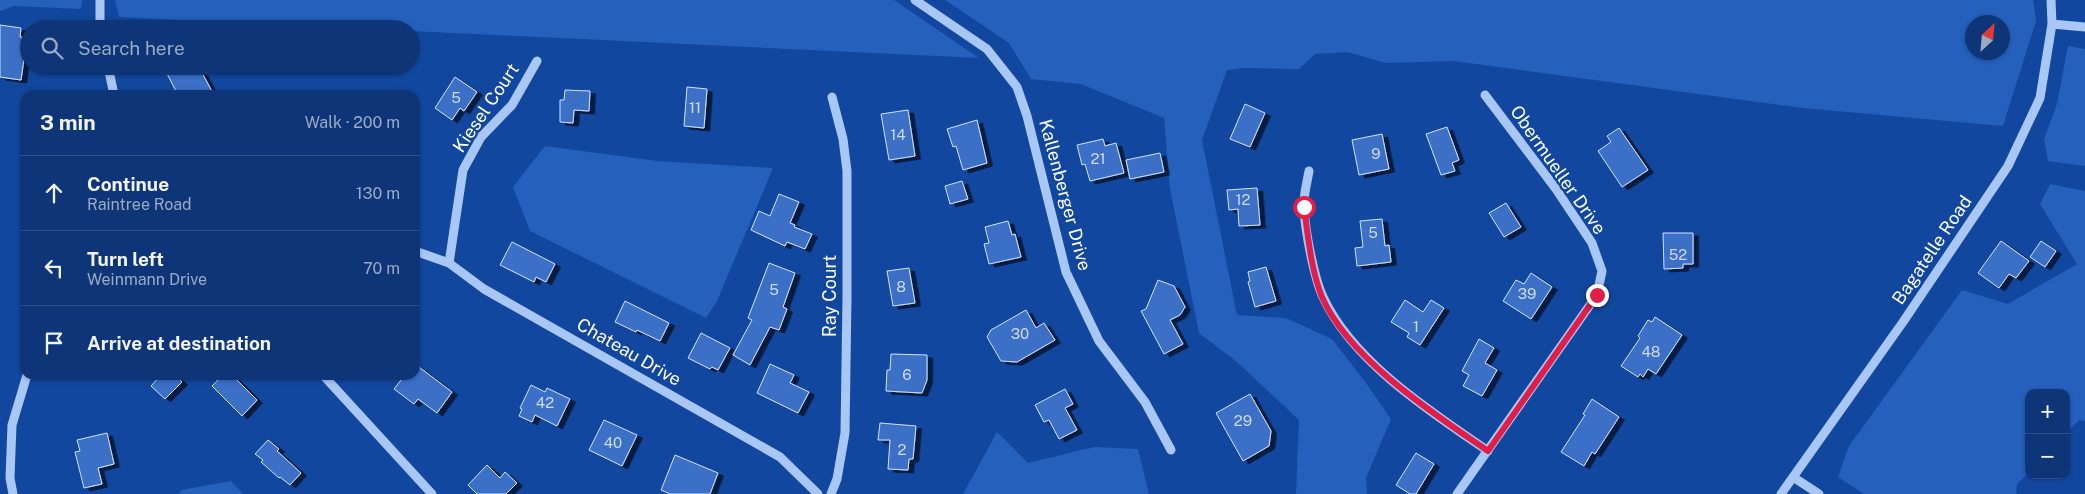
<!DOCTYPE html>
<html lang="en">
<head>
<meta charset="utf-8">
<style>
  body { margin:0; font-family:"Public Sans",sans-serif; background:#1c407f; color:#f1f3f6 }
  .controls { position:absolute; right:15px; bottom:15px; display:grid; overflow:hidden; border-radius:10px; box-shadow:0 1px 4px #0004 }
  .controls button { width:45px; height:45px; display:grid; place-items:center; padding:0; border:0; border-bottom:1px solid #2e5089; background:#0e3577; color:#f1f3f6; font:25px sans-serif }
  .compass { position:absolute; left:1965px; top:15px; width:45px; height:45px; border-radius:50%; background:#0e3577; box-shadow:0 1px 4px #0004; rotate:26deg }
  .stop { position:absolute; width:15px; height:15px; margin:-11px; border:4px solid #e11d48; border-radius:50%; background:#fff }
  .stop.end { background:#e11d48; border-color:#fff; box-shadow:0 1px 5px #0008 }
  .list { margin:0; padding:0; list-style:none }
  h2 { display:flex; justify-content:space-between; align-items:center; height:65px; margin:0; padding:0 20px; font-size:21px }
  h2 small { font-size:16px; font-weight:400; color:#9babc6 }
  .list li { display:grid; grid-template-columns:32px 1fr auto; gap:15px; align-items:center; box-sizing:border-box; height:75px; padding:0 20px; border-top:1px solid #2e5089 }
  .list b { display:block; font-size:19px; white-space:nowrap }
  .list p { margin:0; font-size:16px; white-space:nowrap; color:#9babc6 }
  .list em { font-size:16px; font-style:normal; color:#9babc6 }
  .icon { flex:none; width:28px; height:28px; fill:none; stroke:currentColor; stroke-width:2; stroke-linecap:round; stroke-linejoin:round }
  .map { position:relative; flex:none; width:2085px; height:494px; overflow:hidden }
  .search { position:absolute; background:#0e3577; box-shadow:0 1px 4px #0004; left:20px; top:20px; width:400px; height:55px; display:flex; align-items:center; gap:12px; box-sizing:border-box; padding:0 18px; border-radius:28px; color:#9babc6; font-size:19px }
  .panel { position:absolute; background:#0e3577; box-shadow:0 1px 4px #0004; left:20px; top:90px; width:400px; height:290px; border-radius:15px }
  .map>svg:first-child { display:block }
  .green { fill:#2560bd; fill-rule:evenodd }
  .building { fill:#3b70c6; stroke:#d2e3fe; filter:url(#shadow) }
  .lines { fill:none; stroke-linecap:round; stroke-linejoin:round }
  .minor { stroke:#a9c7f4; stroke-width:9 }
  .route { stroke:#e11d48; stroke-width:6 }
  .labels { text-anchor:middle; stroke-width:5; stroke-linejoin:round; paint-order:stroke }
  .number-label { font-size:15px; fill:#cedbf1 }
  .street-label { font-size:18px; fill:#fff; stroke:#12479f }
</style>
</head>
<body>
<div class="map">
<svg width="2085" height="494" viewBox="0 0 2085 494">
  <defs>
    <filter id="shadow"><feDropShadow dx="5.5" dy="3" stdDeviation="0" flood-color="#0009"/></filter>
  </defs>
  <rect width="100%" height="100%" fill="#12479f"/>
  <path class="green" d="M 0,0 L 82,0 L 81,9 L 14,6 L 0,11 Z
    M 115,0 L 894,0 L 979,58 L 411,31 L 411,29 L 368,29 L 119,17 Z
    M 945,0 L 2033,0 L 2036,21 L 2003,126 L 1803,108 L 1454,61 L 1386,63 L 1347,52 L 1315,54 L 1299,69 L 1245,68 L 1227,70 L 1202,140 L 1237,315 L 1286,318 L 1332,339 L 1366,383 L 1391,419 L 1366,478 L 1367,494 L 1296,494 L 1299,420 L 1237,362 L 1199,333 L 1170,189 L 1164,118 L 1081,84 L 1031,79 L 1009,43 ZM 1972,22 L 2002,22 L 2002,52 L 1972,52 Z
    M 2068,46 L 2085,49 L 2085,166 L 2048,161 L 2044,139 L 2057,104 Z
    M 545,146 L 657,161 L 773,168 L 717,301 L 706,318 L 530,231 L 513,187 Z
    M 2050,184 L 2085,191 L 2085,421 L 2079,420 L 2066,433 L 2066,393 L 2029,393 L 2029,472 L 2017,484 L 2016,494 L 1864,494 L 1838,477 L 1849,446 L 1962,290 L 2008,304 L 2077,264 L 2040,204 Z
    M 997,432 L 1028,463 L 1094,447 L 1138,449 L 1149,494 L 963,494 Z
    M 231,481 L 243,494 L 179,494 L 181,490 Z"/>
  <path class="building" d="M 0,25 L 21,28 L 20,37 L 27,38 L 21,80 L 0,77 Z
    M 163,66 L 195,66 L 198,73 L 201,71 L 214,95 L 178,95 Z
    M 455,77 L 477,92 L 464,111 L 460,108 L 452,120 L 435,108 Z
    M 687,87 L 707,89 L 704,128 L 684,126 Z
    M 565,90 L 590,91 L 589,111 L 574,110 L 573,123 L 560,122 L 560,100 L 564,100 Z
    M 1245,104 L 1265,113 L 1250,147 L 1230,139 Z
    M 908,110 L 915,156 L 889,160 L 881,114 Z
    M 977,120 L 987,163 L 963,170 L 956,146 L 953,147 L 947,129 Z
    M 1447,127 L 1459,160 L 1452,163 L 1455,171 L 1441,175 L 1426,134 Z
    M 1619,128 L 1648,170 L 1622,187 L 1598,151 L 1611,142 L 1607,136 Z
    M 1382,134 L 1389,169 L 1359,175 L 1352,140 Z
    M 1103,139 L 1105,146 L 1116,143 L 1124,173 L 1090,181 L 1085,164 L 1082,165 L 1077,145 Z
    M 1160,153 L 1164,172 L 1130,179 L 1126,160 Z
    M 962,181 L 968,199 L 950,204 L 945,186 Z
    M 1257,188 L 1260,225 L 1239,226 L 1238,209 L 1229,210 L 1227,190 Z
    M 779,194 L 799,202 L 790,223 L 795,225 L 794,227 L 812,234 L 805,249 L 787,242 L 785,246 L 751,230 L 759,211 L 770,216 Z
    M 1506,203 L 1521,227 L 1504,237 L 1489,213 Z
    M 1382,219 L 1385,246 L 1389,245 L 1391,262 L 1357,266 L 1355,248 L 1363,247 L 1360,221 Z
    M 1008,221 L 1012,235 L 1015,234 L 1021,257 L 989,264 L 984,244 L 989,243 L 985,227 Z
    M 1663,233 L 1693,233 L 1693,264 L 1683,264 L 1683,268 L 1664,269 Z
    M 2001,241 L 2029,261 L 2016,278 L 2009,274 L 1999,288 L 1978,273 Z
    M 2041,241 L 2056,251 L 2045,267 L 2030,257 Z
    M 512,242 L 555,264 L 546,282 L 536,277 L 534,282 L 500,265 Z
    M 769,263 L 795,273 L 783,307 L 787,309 L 779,330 L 770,327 L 750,365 L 733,355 L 752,320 L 748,318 Z
    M 1266,267 L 1276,301 L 1255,307 L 1248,282 L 1250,281 L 1248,272 Z
    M 909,268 L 915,303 L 893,306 L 887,271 Z
    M 1531,273 L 1552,287 L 1531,319 L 1503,301 L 1516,280 L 1524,284 Z
    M 1158,280 L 1174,286 L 1185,307 L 1180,315 L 1170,320 L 1183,344 L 1164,354 L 1141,311 L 1146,309 Z
    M 1405,300 L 1423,312 L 1431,300 L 1444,308 L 1420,345 L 1407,337 L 1409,333 L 1391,322 Z
    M 625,301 L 669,323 L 660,341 L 637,330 L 636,332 L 615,322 Z
    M 1026,310 L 1036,328 L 1044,323 L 1055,340 L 1017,362 L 1001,361 L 987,337 L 991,330 Z
    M 1655,317 L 1682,335 L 1656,374 L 1648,369 L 1643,377 L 1640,374 L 1638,377 L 1621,366 L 1640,338 L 1638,336 L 1648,320 L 1652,322 Z
    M 701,333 L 730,348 L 718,370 L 712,367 L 710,369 L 688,358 Z
    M 1479,339 L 1494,348 L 1485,363 L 1497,370 L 1482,396 L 1463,386 L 1469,375 L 1462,371 Z
    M 891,354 L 927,355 L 927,380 L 922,393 L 886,391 L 887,370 L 890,370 Z
    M 415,364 L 452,392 L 437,413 L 418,399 L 414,404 L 394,389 L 405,375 L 415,375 Z
    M 770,364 L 794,375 L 790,383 L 809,392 L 798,413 L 757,393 Z
    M 161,375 L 175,375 L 182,382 L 165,399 L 151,386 Z
    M 223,375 L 232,375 L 257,400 L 242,416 L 212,386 Z
    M 531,385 L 545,392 L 547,388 L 570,399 L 557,426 L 535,415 L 532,422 L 519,416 L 522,409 L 520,408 Z
    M 1065,389 L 1073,404 L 1065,408 L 1077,430 L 1059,439 L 1049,420 L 1044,422 L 1035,405 Z
    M 1250,394 L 1271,431 L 1269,446 L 1243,461 L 1216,413 Z
    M 1592,399 L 1619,417 L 1595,454 L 1592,452 L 1584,466 L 1561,452 L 1585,415 L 1583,414 Z
    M 604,420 L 637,435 L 622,466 L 589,450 Z
    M 880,423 L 916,426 L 913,459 L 909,459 L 908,470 L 888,469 L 890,440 L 878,440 Z
    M 107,433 L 114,464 L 98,468 L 102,484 L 84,488 L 75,452 L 80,451 L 77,440 Z
    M 268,440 L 279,449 L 277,451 L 301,473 L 290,485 L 280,477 L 279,478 L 261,462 L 263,460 L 255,454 Z
    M 1416,453 L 1434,464 L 1416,494 L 1410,494 L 1396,485 Z
    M 675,455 L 718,473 L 710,494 L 670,494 L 661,490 Z
    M 487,465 L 500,478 L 505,472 L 517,483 L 506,494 L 477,494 L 468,485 Z"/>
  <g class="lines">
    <path class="minor" d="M 915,0 L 987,49 L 1017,87 L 1027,116 L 1066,272 L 1099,341 L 1145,402 L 1171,450
      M 2052,24 L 2085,27
      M 100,29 L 100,0
      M 108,66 L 114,95
      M 1309,171 C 1307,183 1303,196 1304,208 C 1305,230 1314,278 1323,297 C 1353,362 1431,412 1488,451
      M 415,251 L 449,263 L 484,289 L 780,457 L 818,494
      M 449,263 L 463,170 L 481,137 L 512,105 L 537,61
      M 323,375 L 432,494
      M 1793,477 L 1819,494
      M 13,494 L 10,478 L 12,425 L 27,375
      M 831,494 L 837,479 L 845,433 L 847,297 L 847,171 L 843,139 L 832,97
      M 1457,494 L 1597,295 L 1602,271 L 1592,243 L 1556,189 L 1485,95
      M 1781,494 L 1903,322 L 2008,166 L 2040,98 L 2052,24 L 2051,0"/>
  </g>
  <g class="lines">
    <path class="route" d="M 1304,207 C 1308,236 1311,270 1322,297 C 1349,359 1434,414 1488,451 L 1597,295"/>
  </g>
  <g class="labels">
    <g class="number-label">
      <text x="456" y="103">5</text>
      <text x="695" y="113">11</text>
      <text x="898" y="140">14</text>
      <text x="1376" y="159">9</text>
      <text x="1098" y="164">21</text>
      <text x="1243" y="205">12</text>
      <text x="1373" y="238">5</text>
      <text x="1678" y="260">52</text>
      <text x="901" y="292">8</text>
      <text x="774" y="295">5</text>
      <text x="1527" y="299">39</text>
      <text x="1416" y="332">1</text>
      <text x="1020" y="339">30</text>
      <text x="1651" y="357">48</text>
      <text x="907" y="380">6</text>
      <text x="545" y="408">42</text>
      <text x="1243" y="426">29</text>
      <text x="613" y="448">40</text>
      <text x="902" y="455">2</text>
    </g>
    <g class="street-label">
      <text transform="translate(486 108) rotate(-56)" y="6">Kiesel Court</text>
      <text transform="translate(1558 170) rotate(55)" y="6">Obermueller Drive</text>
      <text transform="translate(1065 195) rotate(75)" y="6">Kallenberger Drive</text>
      <text transform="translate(1932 250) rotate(-56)" y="6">Bagatelle Road</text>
      <text transform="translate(830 296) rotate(-90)" y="6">Ray Court</text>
      <text transform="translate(629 352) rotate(30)" y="6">Chateau Drive</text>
    </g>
  </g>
</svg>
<div class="controls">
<button>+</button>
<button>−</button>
</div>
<svg class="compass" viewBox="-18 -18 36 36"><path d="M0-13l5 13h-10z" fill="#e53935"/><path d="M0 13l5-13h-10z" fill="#9babc6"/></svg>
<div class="stop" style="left:1304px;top:207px"></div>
<div class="stop end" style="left:1597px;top:295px"></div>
<div class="search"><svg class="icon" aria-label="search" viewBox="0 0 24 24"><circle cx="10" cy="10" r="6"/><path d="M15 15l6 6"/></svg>Search here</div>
<section class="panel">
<h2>3 min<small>Walk · 200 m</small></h2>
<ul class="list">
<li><svg class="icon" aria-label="ahead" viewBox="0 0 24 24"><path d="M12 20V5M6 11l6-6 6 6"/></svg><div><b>Continue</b><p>Raintree Road</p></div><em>130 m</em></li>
<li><svg class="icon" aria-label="left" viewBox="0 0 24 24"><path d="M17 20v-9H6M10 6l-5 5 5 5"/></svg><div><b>Turn left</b><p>Weinmann Drive</p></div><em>70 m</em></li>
<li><svg class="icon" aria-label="arrive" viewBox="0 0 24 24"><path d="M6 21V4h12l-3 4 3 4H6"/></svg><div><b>Arrive at destination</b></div></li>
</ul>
</section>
</div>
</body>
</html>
